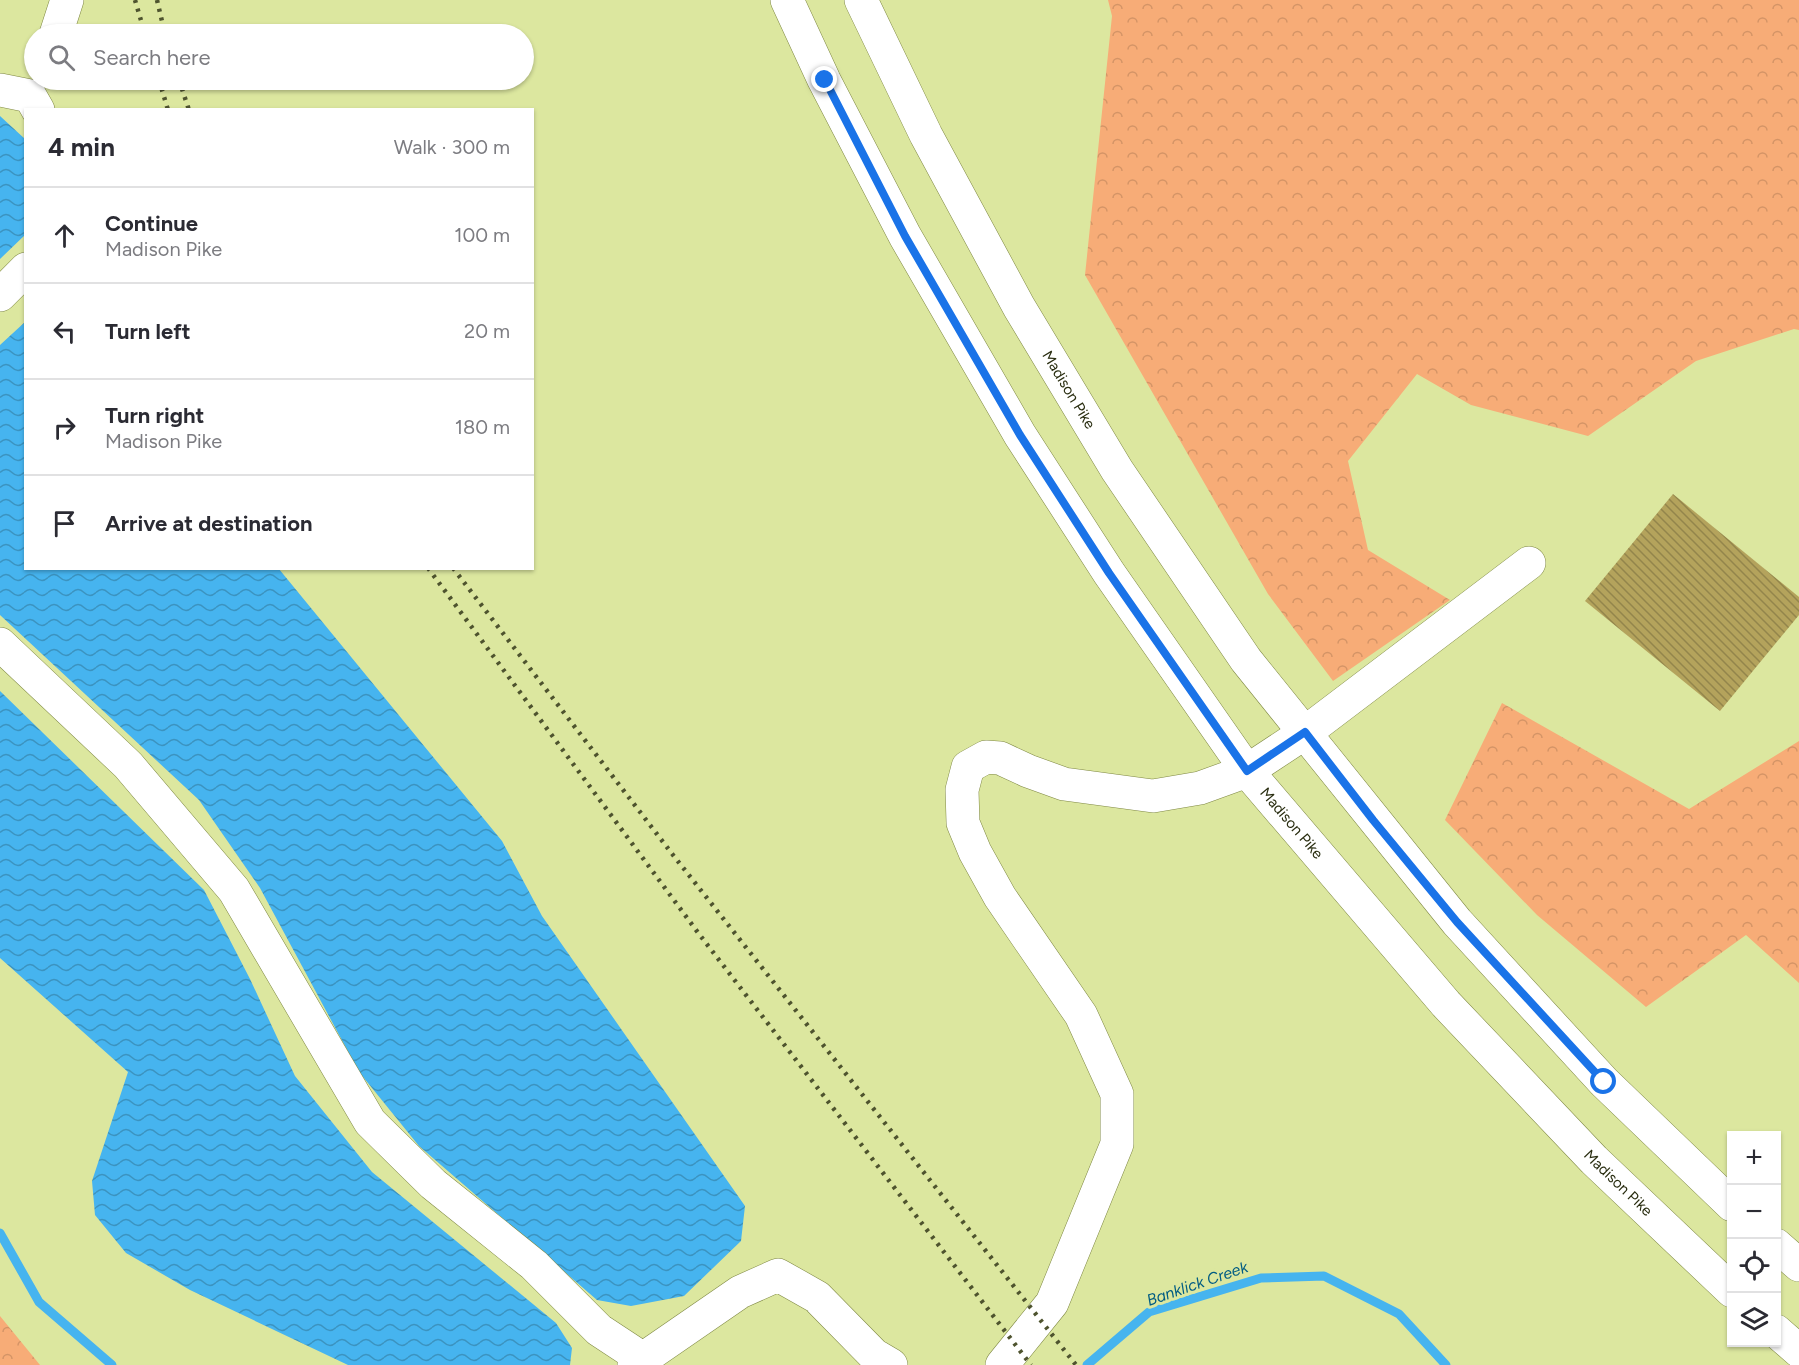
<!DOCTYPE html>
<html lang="en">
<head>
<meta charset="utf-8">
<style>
  body { margin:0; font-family:Figtree,sans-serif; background:#f2f2f3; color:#2b2b33 }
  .controls { position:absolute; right:18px; bottom:18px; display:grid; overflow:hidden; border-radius:0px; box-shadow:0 2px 4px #0004 }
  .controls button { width:54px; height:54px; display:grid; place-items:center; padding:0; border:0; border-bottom:2px solid #e1e1e2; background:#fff; color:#2b2b33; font:30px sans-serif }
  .stop { position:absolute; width:18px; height:18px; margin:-14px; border:4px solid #1a73e8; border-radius:50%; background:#fff }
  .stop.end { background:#1a73e8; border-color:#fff; box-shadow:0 2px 6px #0008 }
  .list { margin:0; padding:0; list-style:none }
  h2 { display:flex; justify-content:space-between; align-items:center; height:78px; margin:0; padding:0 24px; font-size:26px }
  h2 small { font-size:20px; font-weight:400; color:#7c7c81 }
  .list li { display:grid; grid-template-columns:39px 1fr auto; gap:18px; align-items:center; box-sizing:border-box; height:96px; padding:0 24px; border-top:2px solid #e1e1e2 }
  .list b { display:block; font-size:22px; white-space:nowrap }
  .list p { margin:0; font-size:20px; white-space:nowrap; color:#7c7c81 }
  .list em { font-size:20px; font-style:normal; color:#7c7c81 }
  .icon { flex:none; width:33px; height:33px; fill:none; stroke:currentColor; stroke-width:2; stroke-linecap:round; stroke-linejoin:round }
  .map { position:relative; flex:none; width:1799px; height:1365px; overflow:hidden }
  .search { position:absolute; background:#fff; box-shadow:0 2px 4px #0004; left:24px; top:24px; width:510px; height:66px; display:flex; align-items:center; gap:15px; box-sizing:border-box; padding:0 21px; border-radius:33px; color:#7c7c81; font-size:22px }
  .panel { position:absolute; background:#fff; box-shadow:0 2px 4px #0004; left:24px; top:108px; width:510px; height:462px; border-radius:0px }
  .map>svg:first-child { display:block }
  .forest { fill:url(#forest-crowns) }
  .water { fill:url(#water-waves) }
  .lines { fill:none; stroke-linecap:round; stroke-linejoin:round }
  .stream { stroke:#46b4ef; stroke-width:9 }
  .building { fill:url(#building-back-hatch) }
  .minor-casing { stroke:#7f8843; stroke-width:34 }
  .major-casing { stroke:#7f8843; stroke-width:34 }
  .minor { stroke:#fff; stroke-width:33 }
  .major { stroke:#fff; stroke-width:33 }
  .rail { stroke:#4e532e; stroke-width:4.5; stroke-dasharray:3 6; stroke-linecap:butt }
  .route { stroke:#1a73e8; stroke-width:8 }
  .labels { text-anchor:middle; stroke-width:6; stroke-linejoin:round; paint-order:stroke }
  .street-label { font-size:15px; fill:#2a2e11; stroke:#dce79f }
  .water-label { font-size:16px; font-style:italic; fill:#015c83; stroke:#dce79f }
</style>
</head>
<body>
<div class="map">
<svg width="1799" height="1365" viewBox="0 0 1799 1365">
  <defs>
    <pattern id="forest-crowns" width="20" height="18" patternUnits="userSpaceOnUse" patternTransform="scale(1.5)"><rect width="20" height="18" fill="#f7ac77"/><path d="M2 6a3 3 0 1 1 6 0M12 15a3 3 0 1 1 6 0" fill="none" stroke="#d49466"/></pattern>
    <pattern id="water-waves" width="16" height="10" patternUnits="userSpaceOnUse" patternTransform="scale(1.5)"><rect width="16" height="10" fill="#46b4ef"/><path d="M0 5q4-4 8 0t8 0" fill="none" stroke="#3b93c0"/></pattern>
    <pattern id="building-back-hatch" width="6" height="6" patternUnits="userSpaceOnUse" patternTransform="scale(1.5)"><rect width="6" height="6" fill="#b4a35c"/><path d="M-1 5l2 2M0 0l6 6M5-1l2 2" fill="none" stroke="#93854b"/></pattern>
  </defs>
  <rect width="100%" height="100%" fill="#dce79f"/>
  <path class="forest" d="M 1108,0 L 1799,0 L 1799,330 L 1794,329 L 1696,361 L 1588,436 L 1471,405 L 1417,374 L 1348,461 L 1368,550 L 1450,600 L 1333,681 L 1268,594 L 1085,275 L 1112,16 Z
    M 1502,703 L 1689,809 L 1799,741 L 1799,983 L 1746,935 L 1646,1007 L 1537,915 L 1445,820 Z
    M 0,1316 L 40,1365 L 0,1365 Z"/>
  <path class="water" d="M 0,116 L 25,139 L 26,234 L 0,259 Z
    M 25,322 L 26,568 L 279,569 L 502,841 L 542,916 L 745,1206 L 741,1241 L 684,1296 L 631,1306 L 597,1300 L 419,1146 L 359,1072 L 260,888 L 199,800 L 0,615 L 0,345 Z
    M 0,691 L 204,890 L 250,979 L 295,1076 L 372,1172 L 556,1323 L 572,1348 L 570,1365 L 348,1365 L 190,1290 L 126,1253 L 95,1215 L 92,1181 L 128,1072 L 0,958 Z"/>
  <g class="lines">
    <path class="stream" d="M 0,1233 L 39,1302 L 112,1365
      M 1087,1365 L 1149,1312 L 1261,1278 L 1324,1276 L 1399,1314 L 1446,1365"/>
  </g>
  <path class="building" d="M 1673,494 L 1799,597 L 1799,615 L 1720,711 L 1585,601 Z"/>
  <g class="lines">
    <defs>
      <path id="minor" d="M 56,34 L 67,0
        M 0,90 L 30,96 L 38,110
        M 0,295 L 26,269
        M 0,644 L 128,765 L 234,890 L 370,1122 L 433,1184 L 534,1265 L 599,1330 L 643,1359
        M 634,1365 L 740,1292 L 778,1275 L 817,1297 L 874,1355 L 891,1365
        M 1002,1365 L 1052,1303 L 1117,1144 L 1117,1094 L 1081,1015 L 1000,897 L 975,852 L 963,823 L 962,790 L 968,767 L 986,757 L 1000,758 L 1028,771 L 1064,784 L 1153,796 L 1200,788 L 1247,771 L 1306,732 L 1529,563"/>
      <g id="major">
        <path id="s1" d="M 787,0 L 824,80 L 905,236 L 1020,435 L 1109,573 L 1247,771 L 1446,1004 L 1594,1160 L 1732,1291"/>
        <path id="s2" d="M 861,0 L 926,135 L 1019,307 L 1117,470 L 1246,660 L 1457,922 L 1604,1082 L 1732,1205"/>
        <path d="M 1776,1245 L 1799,1265"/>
        <path d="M 1776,1331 L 1799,1351"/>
      </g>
    </defs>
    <use href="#minor" class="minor-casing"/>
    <use href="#major" class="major-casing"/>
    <use href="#minor" class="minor"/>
    <use href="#major" class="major"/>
    <path class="rail" d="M 135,0 L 145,34
      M 157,0 L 165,34
      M 159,80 L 168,110
      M 179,80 L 189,110
      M 428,568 L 699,934 L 1031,1365
      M 453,568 L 673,855 L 1076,1365"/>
  </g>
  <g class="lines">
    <path class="route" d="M 825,80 L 905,236 L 1020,435 L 1109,573 L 1247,771 L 1305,732 L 1373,820 L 1457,922 L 1604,1082"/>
  </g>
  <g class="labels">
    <g class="street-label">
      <text dy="5" stroke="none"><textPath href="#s2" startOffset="442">Madison Pike</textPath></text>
      <text dy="5" stroke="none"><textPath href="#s1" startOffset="968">Madison Pike</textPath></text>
      <text dy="5" stroke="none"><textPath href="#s1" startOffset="1454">Madison Pike</textPath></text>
    </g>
    <g class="water-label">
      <text transform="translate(1197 1283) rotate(-19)" y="6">Banklick Creek</text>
    </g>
  </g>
</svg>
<div class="controls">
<button>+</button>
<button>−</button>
<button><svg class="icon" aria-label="locate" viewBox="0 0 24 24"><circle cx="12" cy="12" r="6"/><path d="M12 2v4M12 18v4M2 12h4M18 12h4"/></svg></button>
<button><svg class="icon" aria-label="layers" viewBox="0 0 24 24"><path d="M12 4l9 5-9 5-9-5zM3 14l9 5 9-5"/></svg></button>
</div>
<div class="stop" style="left:1604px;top:1082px"></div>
<div class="stop end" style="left:825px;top:80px"></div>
<div class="search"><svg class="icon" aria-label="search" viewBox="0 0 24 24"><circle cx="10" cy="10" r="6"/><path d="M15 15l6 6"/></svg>Search here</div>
<section class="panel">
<h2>4 min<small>Walk · 300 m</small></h2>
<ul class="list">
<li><svg class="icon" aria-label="ahead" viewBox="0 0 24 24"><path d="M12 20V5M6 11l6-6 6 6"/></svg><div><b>Continue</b><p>Madison Pike</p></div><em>100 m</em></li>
<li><svg class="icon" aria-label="left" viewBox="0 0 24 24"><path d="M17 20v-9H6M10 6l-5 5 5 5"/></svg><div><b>Turn left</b></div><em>20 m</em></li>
<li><svg class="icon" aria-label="right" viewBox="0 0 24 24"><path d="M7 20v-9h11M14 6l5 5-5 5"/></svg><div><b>Turn right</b><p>Madison Pike</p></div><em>180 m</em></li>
<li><svg class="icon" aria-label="arrive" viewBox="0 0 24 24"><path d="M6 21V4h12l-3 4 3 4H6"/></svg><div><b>Arrive at destination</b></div></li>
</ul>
</section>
</div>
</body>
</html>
